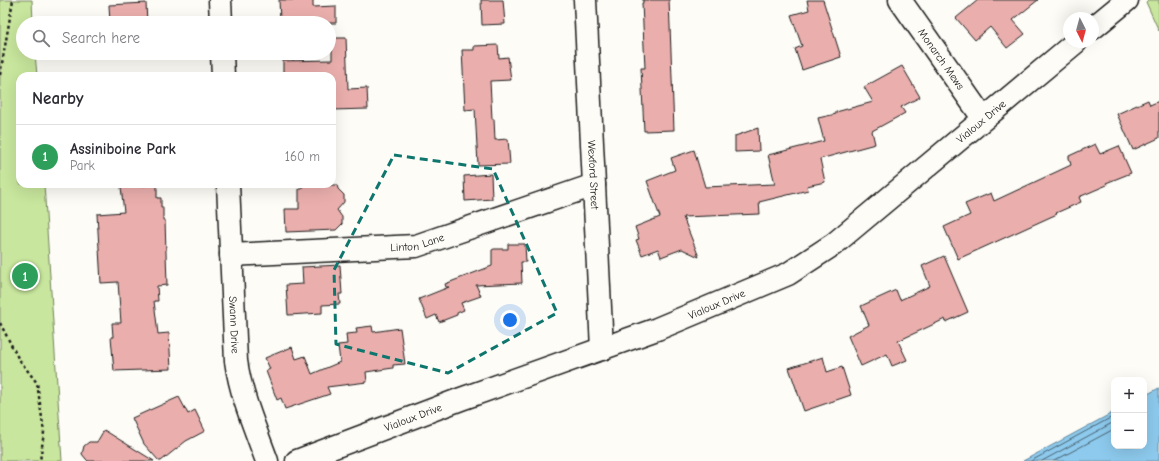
<!DOCTYPE html>
<html lang="en">
<head>
<meta charset="utf-8">
<style>
  body { margin:0; font-family:"Comic Neue",sans-serif; background:#f2f2f3; color:#2b2b33 }
  .controls { position:absolute; right:12px; bottom:12px; display:grid; overflow:hidden; border-radius:8px; box-shadow:0 4px 16px #0002 }
  .controls button { width:36px; height:36px; display:grid; place-items:center; padding:0; border:0; border-bottom:1px solid #e1e1e2; background:#fff; color:#2b2b33; font:20px sans-serif }
  .compass { position:absolute; left:1063px; top:12px; width:36px; height:36px; border-radius:50%; background:#fff; box-shadow:0 4px 16px #0002; rotate:174deg }
  .you { position:absolute; left:510px; top:320px; width:14px; height:14px; margin:-10px; border:3px solid #fff; border-radius:50%; background:#1a73e8; box-shadow:0 0 0 6px #1a73e833 }
  .badge { display:grid; place-items:center; width:26px; height:26px; border-radius:50%; background:#1c1c1c; color:#fff; font-size:13px; font-weight:700 }
  .pin { position:absolute; translate:-50% -50%; border:2px solid #fff; box-shadow:0 1px 4px #0006 }
  .list { margin:0; padding:0; list-style:none }
  h2 { display:flex; justify-content:space-between; align-items:center; height:52px; margin:0; padding:0 16px; font-size:17px }
  h2 small { font-size:13px; font-weight:400; color:#7c7c81 }
  .list li { display:grid; grid-template-columns:26px 1fr auto; gap:12px; align-items:center; box-sizing:border-box; height:64px; padding:0 16px; border-top:1px solid #e1e1e2 }
  .list b { display:block; font-size:15px; white-space:nowrap }
  .list p { margin:0; font-size:13px; white-space:nowrap; color:#7c7c81 }
  .list em { font-size:13px; font-style:normal; color:#7c7c81 }
  .icon { flex:none; width:22px; height:22px; fill:none; stroke:currentColor; stroke-width:2; stroke-linecap:round; stroke-linejoin:round }
  .map { position:relative; flex:none; width:1159px; height:461px; overflow:hidden }
  .search { position:absolute; background:#fff; box-shadow:0 4px 16px #0002; left:16px; top:16px; width:320px; height:44px; display:flex; align-items:center; gap:10px; box-sizing:border-box; padding:0 14px; border-radius:22px; color:#7c7c81; font-size:15px }
  .panel { position:absolute; background:#fff; box-shadow:0 4px 16px #0002; left:16px; top:72px; width:320px; height:116px; border-radius:12px }
  .map>svg:first-child { display:block }
  .green { fill:#c8e69d; stroke:#72815c }
  .water { fill:#8dcaed; stroke:#608499 }
  .lines { fill:none; stroke-linecap:round; stroke-linejoin:round }
  .shore { stroke:#496270; stroke-width:1 }
  .building { fill:#eaafad; stroke:#1c1c1c }
  .minor-casing { stroke:#1c1c1c; stroke-width:25 }
  .path { stroke:#1c1c1c; stroke-width:2.5; stroke-dasharray:3 3; stroke-linecap:butt }
  .minor { stroke:#fdfcf7; stroke-width:22 }
  .marked { fill:none; stroke:#0f766e; stroke-width:3; stroke-dasharray:8 5; stroke-linejoin:round }
  .labels { text-anchor:middle; stroke-width:4; stroke-linejoin:round; paint-order:stroke }
  .street-label { font-size:11px; fill:#1c1c1c; stroke:#fdfcf7 }
</style>
</head>
<body>
<div class="map">
<svg width="1159" height="461" viewBox="0 0 1159 461">
  <rect width="100%" height="100%" fill="#fdfcf7"/>
  <filter id="ink" filterUnits="userSpaceOnUse"><feTurbulence type="fractalNoise" baseFrequency=".025" numOctaves="2"/><feDisplacementMap in="SourceGraphic" scale="8" xChannelSelector="R" yChannelSelector="G"/><feConvolveMatrix kernelMatrix="1 2 1 2 8 2 1 2 1" color-interpolation-filters="sRGB"/></filter>
  <g filter="url(#ink)">
    <path class="green" d="M 0,0 L 32,0 L 33,23 L 23,23 L 23,53 L 35,53 L 37,76 L 20,76 L 20,184 L 44,184 L 62,461 L 0,461 Z
      M 1148,0 L 1159,0 L 1159,31 L 1146,2 Z"/>
    <path class="water" d="M 1159,388 L 1159,461 L 1023,461 L 1114,412 L 1114,446 L 1144,446 L 1144,396 Z"/>
    <g class="lines">
      <path class="shore" d="M 1031,461 L 1114,416
        M 1042,461 L 1114,422
        M 1054,461 L 1114,429"/>
    </g>
    <path class="building" d="M 279,0 L 313,0 L 313,7 L 336,6 L 336,23 L 292,23 L 292,20 L 280,20 Z
      M 481,0 L 503,0 L 505,24 L 482,25 Z
      M 643,0 L 669,0 L 674,130 L 644,131 L 641,68 L 645,68 L 642,3 L 643,3 Z
      M 807,0 L 823,0 L 841,57 L 802,70 L 795,49 L 802,46 L 791,15 L 809,10 Z
      M 978,0 L 1038,0 L 1013,20 L 1025,34 L 1007,48 L 990,27 L 975,40 L 956,18 Z
      M 146,3 L 147,23 L 110,23 L 109,5 Z
      M 332,38 L 346,38 L 348,89 L 367,88 L 368,109 L 332,110 L 332,76 L 283,76 L 283,61 L 332,60 Z
      M 498,45 L 499,58 L 508,57 L 511,80 L 490,81 L 492,119 L 494,119 L 495,140 L 508,139 L 510,164 L 478,165 L 475,109 L 465,110 L 462,50 L 474,50 L 474,46 Z
      M 902,66 L 920,97 L 901,107 L 905,113 L 872,131 L 875,144 L 820,159 L 825,182 L 807,186 L 808,190 L 759,202 L 760,214 L 683,217 L 699,257 L 682,249 L 661,257 L 658,249 L 642,255 L 636,240 L 639,239 L 635,227 L 660,217 L 647,181 L 675,170 L 671,158 L 694,150 L 705,187 L 775,184 L 768,155 L 824,141 L 818,118 L 836,114 L 836,112 L 873,102 L 864,87 Z
      M 1148,100 L 1150,105 L 1159,101 L 1159,138 L 1133,150 L 1117,114 Z
      M 758,128 L 759,151 L 735,152 L 735,136 Z
      M 1095,144 L 1100,154 L 1119,146 L 1131,173 L 1106,183 L 1107,185 L 1079,197 L 1081,202 L 1056,213 L 1057,214 L 958,259 L 944,227 L 970,215 L 965,204 L 991,193 L 994,201 L 1071,165 L 1069,158 L 1069,156 Z
      M 491,174 L 492,199 L 465,201 L 464,176 Z
      M 157,185 L 157,198 L 161,198 L 161,207 L 163,207 L 163,220 L 165,220 L 167,285 L 157,286 L 158,301 L 154,301 L 158,334 L 169,333 L 171,369 L 114,371 L 111,337 L 113,337 L 112,323 L 121,323 L 118,282 L 101,283 L 97,214 L 124,212 L 121,187 Z
      M 302,185 L 337,185 L 338,189 L 344,195 L 344,202 L 337,210 L 342,217 L 342,224 L 336,230 L 286,232 L 285,209 L 299,209 L 299,189 L 302,189 Z
      M 508,244 L 525,244 L 526,262 L 521,262 L 522,283 L 476,285 L 481,296 L 461,303 L 464,310 L 457,313 L 457,315 L 439,322 L 436,315 L 427,319 L 419,299 L 449,287 L 446,287 L 445,284 L 492,266 L 492,250 L 494,249 L 508,249 Z
      M 944,256 L 968,312 L 946,322 L 945,319 L 898,341 L 907,360 L 892,366 L 887,354 L 861,366 L 848,336 L 869,325 L 861,306 L 896,290 L 900,300 L 930,286 L 922,266 Z
      M 340,265 L 342,294 L 339,294 L 340,304 L 322,305 L 322,313 L 288,315 L 286,285 L 303,284 L 302,267 Z
      M 372,326 L 373,332 L 400,328 L 405,364 L 393,365 L 393,368 L 366,372 L 367,382 L 327,387 L 330,394 L 285,409 L 281,398 L 277,400 L 266,371 L 270,369 L 265,358 L 292,347 L 296,359 L 305,356 L 312,374 L 340,362 L 338,345 L 347,344 L 346,334 L 357,333 L 356,328 Z
      M 823,357 L 827,372 L 842,367 L 851,395 L 804,411 L 789,368 Z
      M 179,397 L 188,414 L 195,410 L 205,431 L 186,441 L 161,461 L 159,461 L 144,444 L 132,418 Z
      M 104,430 L 154,461 L 88,461 L 86,459 L 82,454 L 84,446 L 89,442 L 97,442 Z"/>
    <g class="lines">
      <defs>
        <g id="minor">
          <path d="M 220,0 L 221,23"/>
          <path id="s1" d="M 585,0 L 602,349"/>
          <path id="s2" d="M 900,0 L 983,118"/>
          <path d="M 1093,28 L 1127,0"/>
          <path d="M 222,53 L 223,76"/>
          <path id="s3" d="M 228,184 L 236,361 C 241,396 255,428 267,461"/>
          <path id="s4" d="M 231,255 L 416,246 L 594,185"/>
          <path id="s5" d="M 297,461 L 461,399 L 657,329 L 788,274 L 834,244 L 1076,42"/>
        </g>
      </defs>
      <use href="#minor" class="minor-casing"/>
      <path class="path" d="M 0,75 L 13,0
        M 0,323 L 18,358 L 37,383 L 44,432 L 40,461"/>
      <use href="#minor" class="minor"/>
    </g>
  </g>
  <path class="marked" d="M 394,155 L 493,169 L 557,313 L 448,373 L 336,344 L 334,270 Z"/>
  <g class="labels">
    <g class="street-label">
      <text dy="4" stroke="none"><textPath href="#s2" startOffset="72">Monarch Mews</textPath></text>
      <text dy="4" stroke="none"><textPath href="#s5" startOffset="772">Vialoux Drive</textPath></text>
      <text dy="4" stroke="none"><textPath href="#s1" startOffset="175">Wexford Street</textPath></text>
      <text dy="4" stroke="none"><textPath href="#s4" startOffset="187">Linton Lane</textPath></text>
      <text dy="4" stroke="none"><textPath href="#s5" startOffset="448">Vialoux Drive</textPath></text>
      <text dy="4" stroke="none"><textPath href="#s3" startOffset="141">Swann Drive</textPath></text>
      <text dy="4" stroke="none"><textPath href="#s5" startOffset="124">Vialoux Drive</textPath></text>
    </g>
  </g>
</svg>
<div class="controls">
<button>+</button>
<button>−</button>
</div>
<svg class="compass" viewBox="-18 -18 36 36"><path d="M0-13l5 13h-10z" fill="#e53935"/><path d="M0 13l5-13h-10z" fill="#7c7c81"/></svg>
<div class="you"></div>
<div class="pin badge" style="left:25px;top:276px;background:#2e9e5b">1</div>
<div class="search"><svg class="icon" aria-label="search" viewBox="0 0 24 24"><circle cx="10" cy="10" r="6"/><path d="M15 15l6 6"/></svg>Search here</div>
<section class="panel">
<h2>Nearby<small></small></h2>
<ul class="list">
<li><span class="badge" style="background:#2e9e5b">1</span><div><b>Assiniboine Park</b><p>Park</p></div><em>160 m</em></li>
</ul>
</section>
</div>
</body>
</html>
